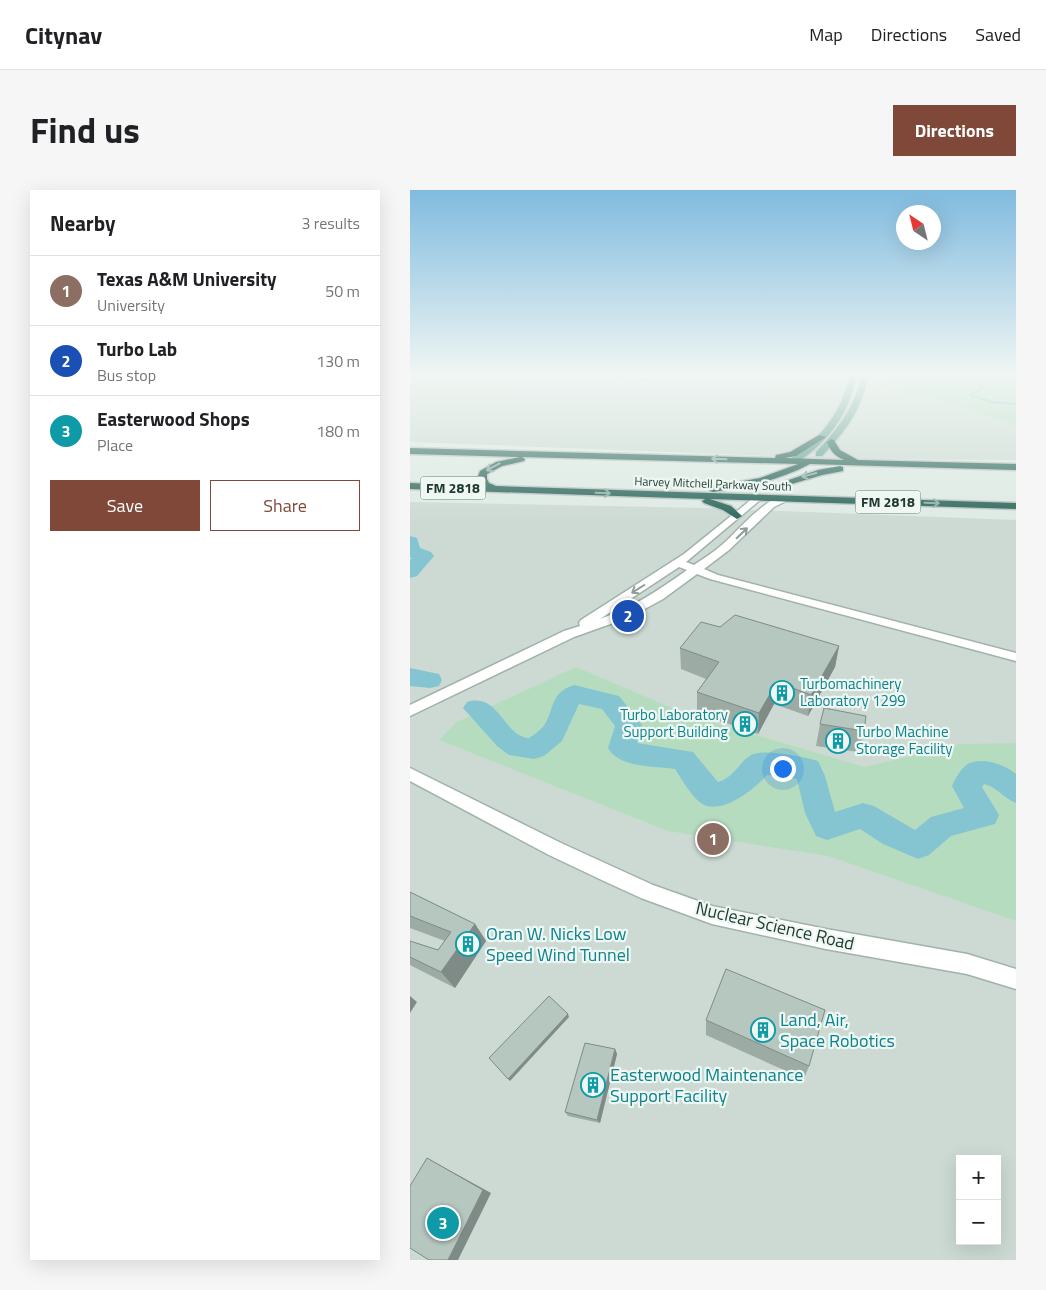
<!DOCTYPE html>
<html lang="en">
<head>
<meta charset="utf-8">
<style>
  body { margin:0; font-family:"Titillium Web",sans-serif; background:#f6f6f6; color:#202124 }
  .controls { position:absolute; right:15px; bottom:15px; display:grid; overflow:hidden; border-radius:0px; box-shadow:0 5px 20px #0002 }
  .controls button { width:45px; height:45px; display:grid; place-items:center; padding:0; border:0; border-bottom:1px solid #e0e0e0; background:#fff; color:#202124; font:25px sans-serif }
  .compass { position:absolute; left:486px; top:15px; width:45px; height:45px; border-radius:50%; background:#fff; box-shadow:0 5px 20px #0002; rotate:325deg }
  .you { position:absolute; left:372px; top:578px; width:18px; height:18px; margin:-12px; border:4px solid #fff; border-radius:50%; background:#1a73e8; box-shadow:0 0 0 8px #1a73e833 }
  .badge { display:grid; place-items:center; width:32px; height:32px; border-radius:50%; background:#7f4838; color:#fff; font-size:16px; font-weight:700 }
  .pin { position:absolute; translate:-50% -50%; border:2px solid #fff; box-shadow:0 1px 5px #0006 }
  .list { margin:0; padding:0; list-style:none }
  h2 { display:flex; justify-content:space-between; align-items:center; height:65px; margin:0; padding:0 20px; font-size:21px }
  h2 small { font-size:16px; font-weight:400; color:#757577 }
  .list li { display:grid; grid-template-columns:32px 1fr auto; gap:15px; align-items:center; box-sizing:border-box; height:70px; padding:0 20px; border-top:1px solid #e0e0e0 }
  .list b { display:block; font-size:19px; white-space:nowrap }
  .list p { margin:0; font-size:16px; white-space:nowrap; color:#757577 }
  .list em { font-size:16px; font-style:normal; color:#757577 }
  .actions { display:flex; gap:10px; padding:15px 20px }
  .actions a { flex:1; padding:11px 0; border:1px solid #7f4838; border-radius:0px; text-align:center; font-size:18px; color:#7f4838 }
  .actions .main { background:#7f4838; color:#fff }
  .map { position:relative; flex:none; width:606px; height:1070px; overflow:hidden; border-radius:0px }
  header { display:flex; align-items:center; gap:30px; box-sizing:border-box; height:70px; padding:0 25px; background:#fff; border-bottom:1px solid #e0e0e0 }
  header strong { font-size:24px }
  nav { display:flex; gap:28px; margin-inline-start:auto; font-size:18px }
  .intro { display:flex; align-items:center; justify-content:space-between; box-sizing:border-box; height:120px; padding:0 30px }
  h1 { margin:0; font-size:35px }
  .button { padding:12px 22px; border-radius:0px; background:#7f4838; color:#fff; font-size:18px; font-weight:700 }
  main { display:flex; gap:30px; padding:0 30px }
  aside { flex:1; background:#fff; border-radius:0px; box-shadow:0 5px 20px #0002 }
  .map>svg:first-child { display:block }
  .built { fill:#ccdad3; fill-rule:evenodd }
  .green { fill:#b6dcc0 }
  .lines { fill:none; stroke-linecap:round; stroke-linejoin:round }
  .stream { stroke:#84c5d1; stroke-width:2.5 }
  .river { fill:#84c5d1; fill-rule:evenodd }
  .minor-casing { stroke:#a1b2ab; stroke-width:3 }
  .major-casing { stroke:#bcc4c2; stroke-width:3 }
  .highway-casing { stroke:#bcc4c2; stroke-width:3 }
  .minor { fill:#fff; fill-rule:evenodd }
  .major { fill:#61a090; fill-rule:evenodd }
  .highway { fill:#2b665a; fill-rule:evenodd }
  .wall { fill:#9daba5 }
  .shaded-wall { fill:#7f8b86 }
  .building { fill:#b6c7c0; stroke:#7f8b86 }
  .oneway { stroke:#8caea6 }
  .oneway2 { stroke:#8f9c98 }
  .labels { text-anchor:middle; stroke-width:4.5; stroke-linejoin:round; paint-order:stroke }
  .far-street-label { font-size:12px; fill:#1f3a32; stroke:#eef7f2 }
  .shield { fill:#eef7f2; stroke:#5d736c; stroke-width:1 }
  .shield-label { font-size:14px; font-weight:bold; fill:#1f3a32 }
  .culture-label { font-size:15px; fill:#0d838f; stroke:#eef7f2; text-anchor:start }
  .near-street-label { font-size:18px; fill:#1f3a32; stroke:#eef7f2 }
  .near-culture-label { font-size:18px; fill:#0d838f; stroke:#eef7f2; text-anchor:start }
</style>
</head>
<body>
<header>
<strong>Citynav</strong>
<nav><a>Map</a><a>Directions</a><a>Saved</a></nav>
</header>
<div class="intro"><h1>Find us</h1><a class="button">Directions</a></div>
<main>
<aside>
<h2>Nearby<small>3 results</small></h2>
<ul class="list">
<li><span class="badge" style="background:#8d6e63">1</span><div><b>Texas A&amp;M University</b><p>University</p></div><em>50 m</em></li>
<li><span class="badge" style="background:#1a4fb4">2</span><div><b>Turbo Lab</b><p>Bus stop</p></div><em>130 m</em></li>
<li><span class="badge" style="background:#0f9aa8">3</span><div><b>Easterwood Shops</b><p>Place</p></div><em>180 m</em></li>
</ul>
<div class="actions"><a class="main">Save</a><a>Share</a></div>
</aside>
<div class="map">
<svg width="606" height="1070" viewBox="0 0 606 1070">
  <rect width="100%" height="100%" fill="#deeae4"/>
  <path class="built" d="M 0,185 L 606,185 L 606,270 L 439,269 L 0,252 Z
    M 0,312 L 293,318 L 606,330 L 606,1070 L 0,1070 ZM 550,969 L 587,969 L 587,1051 L 550,1051 Z"/>
  <path class="green" d="M 475,185 L 606,185 L 606,236 L 547,214 L 474,198 Z
    M 166,477 L 281,526 L 455,577 L 550,554 L 606,553 L 606,731 L 418,666 L 258,641 L 29,550 L 47,532 Z"/>
  <g class="lines">
    <path class="stream" d="M 548,185 L 571,192 L 571,199 L 560,205 L 582,212 L 606,214"/>
    <path class="river" d="M 0,346 L 7,348 L 10,358 L 21,362 L 24,366 L 7,386 L 0,388 L 0,370 L 2,368 L 0,367 Z
      M 0,478 L 29,484 L 32,490 L 29,496 L 20,498 L 0,496 Z
      M 164,495 L 209,506 L 232,535 L 227,553 L 283,562 L 308,592 C 325,587 329,572 341,565 C 353,558 395,567 408,571 L 415,586 L 425,622 L 453,613 L 464,616 L 505,640 L 521,627 L 554,618 L 542,596 C 545,589 551,578 558,574 C 571,566 596,575 606,584 L 606,613 C 593,608 587,597 574,594 L 572,597 L 589,625 L 585,634 L 541,646 L 519,665 L 508,669 L 473,654 L 450,639 L 417,650 L 406,646 L 395,623 L 387,589 L 357,585 C 345,599 310,627 291,613 C 282,607 271,588 265,579 C 244,576 209,578 198,558 L 205,536 L 192,519 L 169,514 L 152,551 L 134,566 L 124,569 L 99,565 L 87,556 L 53,518 L 57,512 C 89,502 94,547 119,548 C 123,545 128,542 132,538 C 145,523 138,503 164,495 Z"/>
    <defs>
      <path id="minor" d="M 204,185 L 277,185 L 274,187 L 234,189 Z
        M 347,305 L 350,306 L 350,310 L 276,372 L 284,375 C 294,368 304,362 313,354 C 326,343 359,303 376,307 L 376,311 L 364,317 L 319,360 L 294,379 L 308,385 L 606,463 L 606,471 L 300,389 L 287,384 L 253,409 L 220,427 L 164,447 L 0,526 L 0,515 L 154,441 L 170,436 L 169,433 L 171,430 L 274,364 ZM 269,377 L 277,380 C 249,400 222,418 190,429 Z
        M 0,578 L 151,653 L 243,695 L 302,716 L 416,739 L 557,764 L 606,779 L 606,799 L 557,784 L 416,759 L 302,734 L 231,708 L 196,692 L 139,665 L 0,591 Z"/>
      <path id="major" d="M 440,185 L 446,185 C 441,217 425,243 400,263 C 394,268 387,274 380,273 L 380,269 C 411,249 432,222 440,185 Z
        M 452,185 L 458,185 C 453,218 435,242 412,266 L 406,266 L 406,262 C 428,239 445,217 452,185 Z"/>
      <path id="highway" d="M 409,245 L 416,247 L 386,266 L 375,268 L 434,270 C 425,266 420,261 417,252 L 421,249 L 424,250 L 430,260 L 448,270 L 606,274 L 606,280 L 400,274 C 370,290 337,297 303,302 L 300,301 L 300,297 L 350,288 L 388,274 L 112,267 L 115,269 L 114,271 L 92,276 L 77,284 L 77,289 L 79,293 L 86,296 L 606,313 L 606,319 L 300,309 L 321,316 L 332,326 L 327,329 L 313,320 L 294,313 L 292,311 L 295,309 L 0,299 L 0,293 L 72,296 L 67,289 L 70,281 L 86,272 L 110,267 L 0,264 L 0,258 L 365,268 L 366,265 L 380,262 Z
        M 430,276 L 433,277 L 433,281 L 412,285 L 375,296 L 370,293 L 408,280 Z"/>
    </defs>
    <use href="#minor" class="minor-casing"/>
    <use href="#major" class="major-casing"/>
    <use href="#highway" class="highway-casing"/>
    <use href="#minor" class="minor"/>
    <use href="#major" class="major"/>
    <use href="#highway" class="highway"/>
  </g>
  <path class="wall" d="M 429,456 L 425,477 L 398,526 L 364,514 L 348,544 L 287,523 L 287,502 L 296,489 L 271,479 L 270,458 Z
    M 410,534 L 454,541 L 448,562 L 406,556 Z
    M 0,702 L 65,734 L 76,751 L 45,798 L 0,775 L 0,751 L 28,760 L 35,751 L 0,738 Z
    M 296,830 L 399,876 L 394,889 L 296,845 Z
    M 205,859 L 207,864 L 190,933 L 158,926 L 155,922 Z"/>
  <path class="shaded-wall" d="M 429,456 L 425,477 L 398,526 L 401,505 Z
    M 367,492 L 364,514 L 348,544 L 349,523 Z
    M 65,734 L 76,751 L 45,798 L 31,782 Z
    M 0,806 L 7,812 L 0,823 Z
    M 158,824 L 159,827 L 100,891 L 98,889 Z
    M 205,859 L 207,864 L 190,933 L 187,930 Z
    M 17,968 L 26,973 L 81,1003 L 48,1070 L 38,1070 Z"/>
  <path class="building" d="M 325,425 L 429,456 L 401,505 L 367,492 L 349,523 L 287,502 L 309,472 L 270,458 L 291,432 L 310,437 Z
    M 414,518 L 456,526 L 454,541 L 410,534 Z
    M 0,702 L 65,734 L 31,782 L 0,767 L 0,751 L 28,760 L 41,742 L 0,726 Z
    M 316,779 L 415,820 L 399,876 L 296,830 Z
    M 139,806 L 158,824 L 98,889 L 79,868 Z
    M 175,853 L 205,859 L 187,930 L 155,922 Z
    M 17,968 L 73,1000 L 38,1070 L 19,1070 L 0,1058 L 0,996 Z"/>
  <defs><path id="oneway-shaft" d="M-6 0H5M1.5-3L5.5 0L1.5 3" fill="none" stroke-width="1.6" stroke-linecap="round" stroke-linejoin="round" transform="scale(1.25)"/></defs>
  <g class="oneway">
    <use href="#oneway-shaft" transform="translate(309 269) rotate(-178)"/>
    <use href="#oneway-shaft" transform="translate(83 277) rotate(152)"/>
    <use href="#oneway-shaft" transform="translate(399 285) rotate(165)"/>
    <use href="#oneway-shaft" transform="translate(193 303) rotate(2)"/>
    <use href="#oneway-shaft" transform="translate(522 313) rotate(2)"/>
  </g>
  <g class="oneway2">
    <use href="#oneway-shaft" transform="translate(332 343) rotate(-44)"/>
    <use href="#oneway-shaft" transform="translate(228 399) rotate(148)"/>
  </g>
  <linearGradient id="sky" x2="0" y2="1"><stop stop-color="#80bbdf"/><stop offset="0.55" stop-color="#f0f6f3"/><stop offset="1" stop-color="#f0f6f3" stop-opacity="0"/></linearGradient>
  <rect width="606" height="335" fill="url(#sky)"/>
  <defs>
    <symbol id="building-ring" viewBox="-11 -11 22 22"><circle r="9.5" fill="#eef7f2" stroke="#0f9aa8" stroke-width="1.5"/><path d="M-4-6H4V6H1V3H-1V6H-4ZM-2.5-4.3h1.7v1.8h-1.7ZM.8-4.3h1.7v1.8H.8ZM-2.5-1h1.7V.8h-1.7ZM.8-1h1.7V.8H.8Z" fill="#0f9aa8"/></symbol>
  </defs>
  <g fill-rule="evenodd">
    <use href="#building-ring" x="358" y="489" width="28" height="28"/>
    <use href="#building-ring" x="321" y="520" width="28" height="28"/>
    <use href="#building-ring" x="414" y="537" width="28" height="28"/>
    <use href="#building-ring" x="44" y="740" width="28" height="28"/>
    <use href="#building-ring" x="339" y="826" width="28" height="28"/>
    <use href="#building-ring" x="169" y="881" width="28" height="28"/>
  </g>
  <g class="labels">
    <g class="far-street-label">
      <text transform="translate(303 294) rotate(2)" y="4">Harvey Mitchell Parkway South</text>
    </g>
    <g class="shield">
      <rect x="10.5" y="286.5" width="65" height="23" rx="4"/>
      <rect x="445.5" y="300.5" width="65" height="23" rx="4"/>
    </g>
    <g class="shield-label">
      <text x="43" y="303">FM 2818</text>
      <text x="478" y="317">FM 2818</text>
    </g>
    <g class="culture-label">
      <text x="390" y="499">Turbomachinery<tspan x="390" dy="17">Laboratory 1299</tspan></text>
      <text x="318" y="530" text-anchor="end">Turbo Laboratory<tspan x="318" dy="17">Support Building</tspan></text>
      <text x="446" y="547">Turbo Machine<tspan x="446" dy="17">Storage Facility</tspan></text>
    </g>
    <g class="near-street-label">
      <text transform="translate(365 736) rotate(13)" y="6">Nuclear Science Road</text>
    </g>
    <g class="near-culture-label">
      <text x="76" y="750">Oran W. Nicks Low<tspan x="76" dy="21">Speed Wind Tunnel</tspan></text>
      <text x="370" y="836">Land, Air,<tspan x="370" dy="21">Space Robotics</tspan></text>
      <text x="200" y="891">Easterwood Maintenance<tspan x="200" dy="21">Support Facility</tspan></text>
    </g>
  </g>
</svg>
<div class="controls">
<button>+</button>
<button>−</button>
</div>
<svg class="compass" viewBox="-18 -18 36 36"><path d="M0-13l5 13h-10z" fill="#e53935"/><path d="M0 13l5-13h-10z" fill="#757577"/></svg>
<div class="you"></div>
<div class="pin badge" style="left:303px;top:649px;background:#8d6e63">1</div>
<div class="pin badge" style="left:218px;top:426px;background:#1a4fb4">2</div>
<div class="pin badge" style="left:33px;top:1033px;background:#0f9aa8">3</div>
</div>
</main>
</body>
</html>
